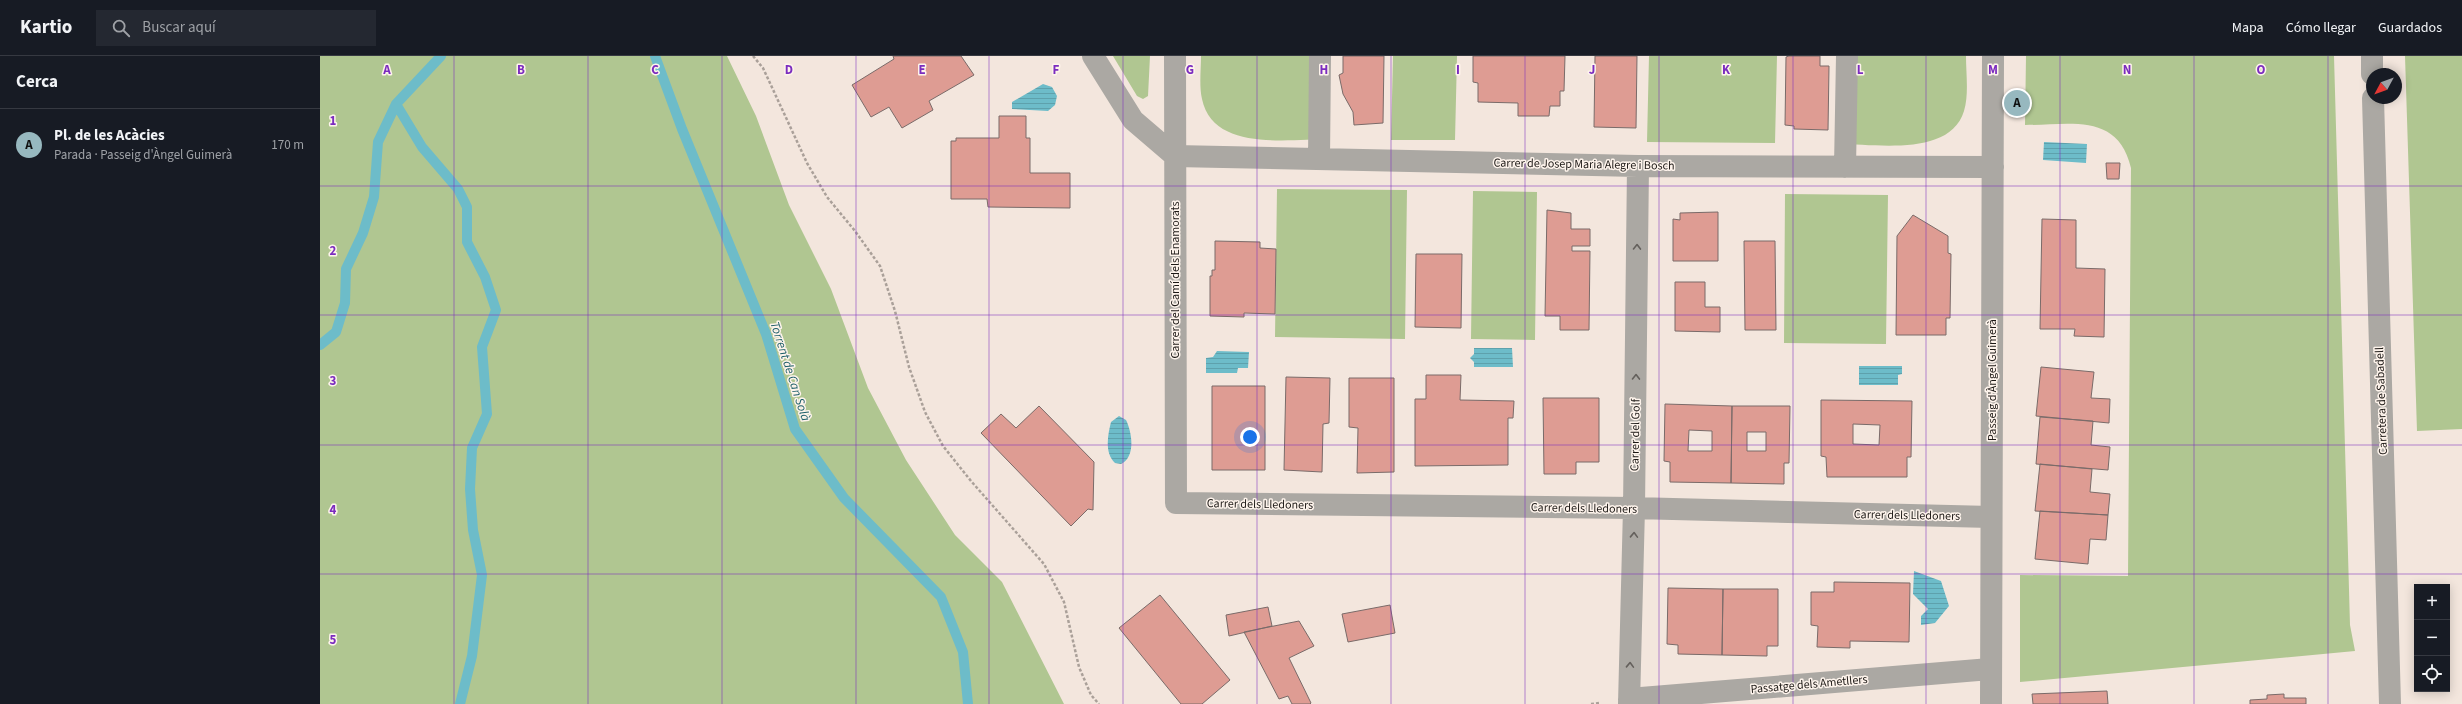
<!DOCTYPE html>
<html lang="es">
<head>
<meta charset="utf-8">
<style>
  body { margin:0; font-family:"Source Sans 3",sans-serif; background:#242831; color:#f1f3f6 }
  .controls { position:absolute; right:12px; bottom:12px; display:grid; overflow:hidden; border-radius:0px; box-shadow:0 2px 10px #0003 }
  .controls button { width:36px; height:36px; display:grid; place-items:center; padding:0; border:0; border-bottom:1px solid #363941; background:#171b24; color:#f1f3f6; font:20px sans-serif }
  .compass { position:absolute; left:2046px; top:12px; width:36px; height:36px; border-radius:50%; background:#171b24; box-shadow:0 2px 10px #0003; rotate:229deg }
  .you { position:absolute; left:930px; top:381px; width:14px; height:14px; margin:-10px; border:3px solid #fff; border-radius:50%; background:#1a73e8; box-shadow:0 0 0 6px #1a73e833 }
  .badge { display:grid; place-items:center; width:26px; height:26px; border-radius:50%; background:#97b8bf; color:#111; font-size:13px; font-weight:700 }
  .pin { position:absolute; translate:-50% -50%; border:2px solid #fff; box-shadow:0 1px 4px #0006 }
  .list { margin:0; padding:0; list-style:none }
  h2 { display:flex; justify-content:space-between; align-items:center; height:52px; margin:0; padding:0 16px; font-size:17px }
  h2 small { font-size:13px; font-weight:400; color:#9ea1a6 }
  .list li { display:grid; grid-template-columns:26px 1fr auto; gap:12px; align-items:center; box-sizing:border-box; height:72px; padding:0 16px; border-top:1px solid #363941 }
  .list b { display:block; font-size:15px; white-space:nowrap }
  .list p { margin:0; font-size:13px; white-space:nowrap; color:#9ea1a6 }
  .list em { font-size:13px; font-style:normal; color:#9ea1a6 }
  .icon { flex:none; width:22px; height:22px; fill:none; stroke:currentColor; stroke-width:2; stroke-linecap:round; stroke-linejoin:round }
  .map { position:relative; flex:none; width:2142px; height:648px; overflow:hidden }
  header { display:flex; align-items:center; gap:24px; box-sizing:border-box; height:56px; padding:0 20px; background:#171b24; border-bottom:1px solid #363941 }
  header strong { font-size:19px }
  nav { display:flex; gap:22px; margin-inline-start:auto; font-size:14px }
  .search { width:280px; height:36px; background:#242831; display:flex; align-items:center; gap:10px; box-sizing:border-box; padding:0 14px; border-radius:0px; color:#9ea1a6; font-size:15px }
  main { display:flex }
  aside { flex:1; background:#171b24 }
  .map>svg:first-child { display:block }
  .green { fill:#b0c691 }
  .water { fill:url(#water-rules) }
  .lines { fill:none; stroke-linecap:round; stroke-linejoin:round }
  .stream { stroke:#6dbcc9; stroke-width:10 }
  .building { fill:#de9c93; stroke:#7a6b69; fill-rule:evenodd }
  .path { stroke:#aaa099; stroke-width:2.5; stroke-dasharray:3 2; stroke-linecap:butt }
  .street { stroke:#aba8a3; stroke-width:22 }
  .oneway { stroke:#64605c }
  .grid { fill:none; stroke:#7b2cbf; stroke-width:1; stroke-opacity:0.55 }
  .labels { text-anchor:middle; stroke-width:3; stroke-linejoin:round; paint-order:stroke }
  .street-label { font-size:12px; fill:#1c1815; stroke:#fef4ec }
  .water-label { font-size:13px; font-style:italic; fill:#1d5f69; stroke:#fef4ec }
  .grid-label { font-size:13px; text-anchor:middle; font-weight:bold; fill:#7b2cbf; stroke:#fef4ec; stroke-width:3; stroke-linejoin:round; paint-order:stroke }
</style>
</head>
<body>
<header>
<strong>Kartio</strong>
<div class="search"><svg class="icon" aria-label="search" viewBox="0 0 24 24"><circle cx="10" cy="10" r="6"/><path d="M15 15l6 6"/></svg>Buscar aquí</div>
<nav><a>Mapa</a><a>Cómo llegar</a><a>Guardados</a></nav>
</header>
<main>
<aside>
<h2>Cerca<small></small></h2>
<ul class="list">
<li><span class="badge">A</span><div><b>Pl. de les Acàcies</b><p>Parada · Passeig d'Àngel Guimerà</p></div><em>170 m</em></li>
</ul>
</aside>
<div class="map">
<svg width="2142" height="648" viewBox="0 0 2142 648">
  <defs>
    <pattern id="water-rules" width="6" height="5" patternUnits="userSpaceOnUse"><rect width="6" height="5" fill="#6dbcc9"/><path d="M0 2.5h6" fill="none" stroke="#5ea1ac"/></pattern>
  </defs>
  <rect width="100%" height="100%" fill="#f3e6dd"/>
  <path class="green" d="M 0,0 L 407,0 L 436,60 L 469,149 L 511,233 L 548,332 L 586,404 L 635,479 L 682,526 L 744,648 L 0,648 Z
    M 793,0 L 830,0 L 828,40 L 823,43 L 817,40 Z
    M 881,0 L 1009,0 L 1009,83 C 969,83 893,96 882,43 C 879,30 881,14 881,0 Z
    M 1073,0 L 1137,0 L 1135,84 L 1071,84 Z
    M 1329,0 L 1457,0 L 1455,87 L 1327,86 Z
    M 1520,0 L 1646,0 C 1646,17 1649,39 1644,55 C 1630,101 1556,88 1519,88 Z
    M 1706,0 L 2014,0 L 2030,569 L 2035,595 L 1700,626 L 1700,519 L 1808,520 L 1811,112 C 1798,56 1750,69 1705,69 Z
    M 2085,0 L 2142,0 L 2142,373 L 2097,375 Z
    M 957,133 L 1087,134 L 1085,283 L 955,281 Z
    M 1153,135 L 1217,136 L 1215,284 L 1151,283 Z
    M 1465,138 L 1568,139 L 1566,288 L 1464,287 Z"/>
  <path class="water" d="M 723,28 L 732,31 L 737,40 L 735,49 L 728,55 L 692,53 L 692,46 Z
    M 1724,86 L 1767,88 L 1766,107 L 1723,104 Z
    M 1154,292 L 1192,292 L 1193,311 L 1154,311 L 1154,306 L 1150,302 L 1154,298 Z
    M 897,295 L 929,296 L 928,312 L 918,312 L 917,317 L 886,317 L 886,302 L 893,301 Z
    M 1539,310 L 1582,310 L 1582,318 L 1578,319 L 1578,329 L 1539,329 Z
    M 799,360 L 806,364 C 812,376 816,401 801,408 L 795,407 C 784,397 788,378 791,366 Z
    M 1594,515 L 1621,525 L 1629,550 L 1615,567 L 1601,569 L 1601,560 L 1608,553 L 1593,538 Z"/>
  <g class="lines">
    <path class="stream" d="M 335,0 L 362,73 L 446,278 L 475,373 L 524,442 L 621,541 L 643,596 L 648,648
      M 76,48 L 102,91 L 138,133 L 147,151 L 147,186 L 165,221 L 176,254 L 162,291 L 167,358 L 152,392 L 150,433 L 153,474 L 162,519 L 152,600 L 140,648
      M 0,289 L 16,276 L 25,247 L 26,213 L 43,177 L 54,141 L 58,86 L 76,48 L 121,0"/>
  </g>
  <path class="building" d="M 573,0 L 641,0 L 654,19 L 609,45 L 613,54 L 582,72 L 569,51 L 551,61 L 532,29 L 574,3 Z
    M 1023,0 L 1064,0 L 1063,67 L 1034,69 L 1033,56 L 1023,38 L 1019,19 L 1023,17 Z
    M 1153,0 L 1245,0 L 1244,35 L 1240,35 L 1240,50 L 1230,50 L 1229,60 L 1198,60 L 1198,47 L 1158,46 L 1158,27 L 1153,26 Z
    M 1275,0 L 1317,0 L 1316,72 L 1274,71 Z
    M 1469,0 L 1500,0 L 1500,10 L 1509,10 L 1508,74 L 1474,73 L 1474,70 L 1465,69 L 1466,1 Z
    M 679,60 L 706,60 L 706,82 L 710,82 L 710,117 L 750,117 L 750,152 L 668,151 L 667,143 L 631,143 L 631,85 L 636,85 L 636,82 L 679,82 Z
    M 1786,107 L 1800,107 L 1799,123 L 1787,123 Z
    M 1227,154 L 1251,157 L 1251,173 L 1270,173 L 1270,190 L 1252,190 L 1252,195 L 1270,195 L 1269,274 L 1240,274 L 1240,260 L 1225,260 Z
    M 1398,156 L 1398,205 L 1353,205 L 1353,163 L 1360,164 L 1360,157 Z
    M 1593,159 L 1628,180 L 1628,197 L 1631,198 L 1630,262 L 1626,262 L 1626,279 L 1576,279 L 1577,180 Z
    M 1722,163 L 1756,164 L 1756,212 L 1785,213 L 1784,281 L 1754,280 L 1755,273 L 1720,273 Z
    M 895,185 L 940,186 L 940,192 L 956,193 L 955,258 L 924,257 L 924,261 L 890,260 L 890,220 L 892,220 L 892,214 L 895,214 Z
    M 1424,185 L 1455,185 L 1456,274 L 1425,274 Z
    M 1096,198 L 1142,198 L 1141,272 L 1095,271 Z
    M 1355,226 L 1385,226 L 1385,251 L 1400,251 L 1400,276 L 1355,275 Z
    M 1721,311 L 1774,316 L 1771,342 L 1790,343 L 1789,367 L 1716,360 Z
    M 1106,319 L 1141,319 L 1140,344 L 1194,345 L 1193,362 L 1188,362 L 1188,409 L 1095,410 L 1095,343 L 1106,343 Z
    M 966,321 L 1010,322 L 1009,367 L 1003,368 L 1002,416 L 964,414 Z
    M 1029,322 L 1074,322 L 1074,416 L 1037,417 L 1038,372 L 1029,371 Z
    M 892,330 L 945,330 L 945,414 L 892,414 Z
    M 1223,342 L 1279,342 L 1279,406 L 1256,406 L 1256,418 L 1224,418 Z
    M 1501,344 L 1592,345 L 1591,401 L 1587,401 L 1587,421 L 1507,421 L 1506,401 L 1501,400 ZM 1533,368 L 1560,369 L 1559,389 L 1533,388 Z
    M 1345,348 L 1412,350 L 1411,427 L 1350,426 L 1350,406 L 1344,405 ZM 1369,374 L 1392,375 L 1392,395 L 1368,395 Z
    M 719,350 L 774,406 L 773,454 L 768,453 L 751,470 L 661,377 L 681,358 L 696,372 Z
    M 1412,350 L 1470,350 L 1469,407 L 1464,407 L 1464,428 L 1411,427 ZM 1427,376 L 1446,376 L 1446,395 L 1427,395 Z
    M 1720,361 L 1773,365 L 1771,389 L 1790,391 L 1788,414 L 1716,408 Z
    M 1720,408 L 1772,413 L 1770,436 L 1790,438 L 1788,459 L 1715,455 Z
    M 1720,455 L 1788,459 L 1786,484 L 1770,483 L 1768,508 L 1715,503 Z
    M 1514,526 L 1590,527 L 1589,586 L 1530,585 L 1530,592 L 1497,591 L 1498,570 L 1491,569 L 1491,536 L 1514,536 Z
    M 1348,532 L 1403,533 L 1402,599 L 1358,598 L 1358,589 L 1347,588 Z
    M 1403,533 L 1458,533 L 1458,590 L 1447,590 L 1447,600 L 1402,599 Z
    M 840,539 L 910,624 L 882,648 L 861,648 L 799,572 Z
    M 1070,549 L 1075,577 L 1028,586 L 1022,558 Z
    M 948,551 L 952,570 L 909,580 L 906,559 Z
    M 979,565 L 994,590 L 969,602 L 991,647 L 990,648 L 972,648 L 968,640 L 959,643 L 924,576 Z
    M 1787,635 L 1788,648 L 1713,648 L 1712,638 Z
    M 1964,638 L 1964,642 L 1986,642 L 1986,648 L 1930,648 L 1930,644 L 1947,643 L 1947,639 Z"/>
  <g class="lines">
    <path class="path" d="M 433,0 L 443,12 L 487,107 L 507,141 L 535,175 L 560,210 L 575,255 L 589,311 L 605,356 L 623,390 L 651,425 L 724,508 L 744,546 L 759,611 L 771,639 L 779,648
      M 1271,648 L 1280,647"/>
    <path class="street" d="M 773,0 L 813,64 L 855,100 L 1318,110 L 1673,111
      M 855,0 L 856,447 L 1314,452 L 1671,461
      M 2052,0 L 2052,18
      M 2053,42 L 2070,648
      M 999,103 L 1000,0
      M 1525,111 L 1527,0
      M 1309,643 L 1670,613
      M 1309,648 L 1314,452 L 1318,110
      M 1671,648 L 1673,0"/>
  </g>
  <defs><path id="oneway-chevron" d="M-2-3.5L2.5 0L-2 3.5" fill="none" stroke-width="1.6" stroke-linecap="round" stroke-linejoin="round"/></defs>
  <g class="oneway">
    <use href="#oneway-chevron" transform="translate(1317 191) rotate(-89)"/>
    <use href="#oneway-chevron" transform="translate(1316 321) rotate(-89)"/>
    <use href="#oneway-chevron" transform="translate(1314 479) rotate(-88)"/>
    <use href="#oneway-chevron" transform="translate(1310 609) rotate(-88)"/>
  </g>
  <path class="grid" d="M 134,0 L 134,648M 268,0 L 268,648M 402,0 L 402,648M 536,0 L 536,648M 669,0 L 669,648M 803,0 L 803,648M 937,0 L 937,648M 1071,0 L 1071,648M 1205,0 L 1205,648M 1339,0 L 1339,648M 1473,0 L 1473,648M 1606,0 L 1606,648M 1740,0 L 1740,648M 1874,0 L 1874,648M 2008,0 L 2008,648M 0,130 L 2142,130M 0,259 L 2142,259M 0,389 L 2142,389M 0,518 L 2142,518"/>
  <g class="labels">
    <g class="street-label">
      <text transform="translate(1264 108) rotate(1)" y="4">Carrer de Josep Maria Alegre i Bosch</text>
      <text transform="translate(855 224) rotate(-90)" y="4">Carrer del Camí dels Enamorats</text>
      <text transform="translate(1672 324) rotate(-90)" y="4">Passeig d'Àngel Guimerà</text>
      <text transform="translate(2061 345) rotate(-92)" y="4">Carretera de Sabadell</text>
      <text transform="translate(1315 379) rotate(-89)" y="4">Carrer del Golf</text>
      <text transform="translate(940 448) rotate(1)" y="4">Carrer dels Lledoners</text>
      <text transform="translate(1264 452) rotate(1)" y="4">Carrer dels Lledoners</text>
      <text transform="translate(1587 459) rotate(1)" y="4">Carrer dels Lledoners</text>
      <text transform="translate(1489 628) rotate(-5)" y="4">Passatge dels Ametllers</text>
    </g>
    <g class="water-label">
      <text transform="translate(471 315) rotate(72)" y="5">Torrent de Can Solà</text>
    </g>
  </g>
  <g class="grid-label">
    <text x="67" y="18">A</text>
    <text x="201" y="18">B</text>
    <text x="335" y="18">C</text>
    <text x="469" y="18">D</text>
    <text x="602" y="18">E</text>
    <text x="736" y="18">F</text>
    <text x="870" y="18">G</text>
    <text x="1004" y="18">H</text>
    <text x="1138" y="18">I</text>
    <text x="1272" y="18">J</text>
    <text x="1406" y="18">K</text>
    <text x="1540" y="18">L</text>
    <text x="1673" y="18">M</text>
    <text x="1807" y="18">N</text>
    <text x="1941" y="18">O</text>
    <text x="13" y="69">1</text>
    <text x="13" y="199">2</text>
    <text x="13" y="329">3</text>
    <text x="13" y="458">4</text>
    <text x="13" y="588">5</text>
  </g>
</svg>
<div class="controls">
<button>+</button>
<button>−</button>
<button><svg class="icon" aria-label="locate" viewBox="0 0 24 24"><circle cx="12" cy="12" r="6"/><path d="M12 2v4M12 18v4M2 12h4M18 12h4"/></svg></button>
</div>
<svg class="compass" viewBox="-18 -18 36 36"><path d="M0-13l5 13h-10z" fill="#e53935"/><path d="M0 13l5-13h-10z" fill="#9ea1a6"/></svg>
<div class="you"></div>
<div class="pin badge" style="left:1697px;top:47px">A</div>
</div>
</main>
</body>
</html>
